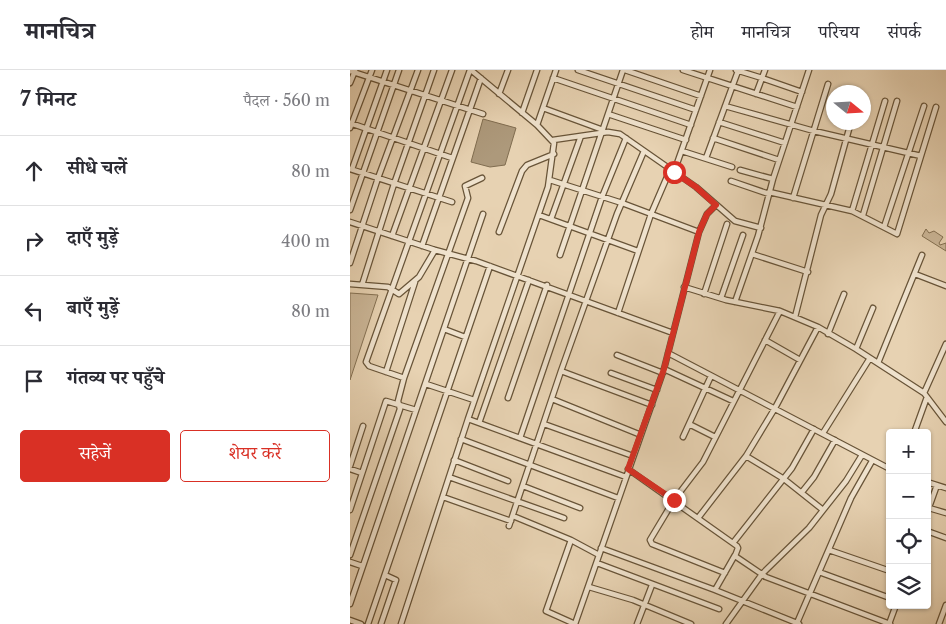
<!DOCTYPE html>
<html lang="hi">
<head>
<meta charset="utf-8">
<style>
  body { margin:0; font-family:"Libre Caslon Text","Noto Serif Devanagari",serif; background:#f2f2f3; color:#2b2b33 }
  .controls { position:absolute; right:15px; bottom:15px; display:grid; overflow:hidden; border-radius:5px; box-shadow:0 1px 4px #0004 }
  .controls button { width:45px; height:45px; display:grid; place-items:center; padding:0; border:0; border-bottom:1px solid #e1e1e2; background:#fff; color:#2b2b33; font:25px sans-serif }
  .compass { position:absolute; left:476px; top:15px; width:45px; height:45px; border-radius:50%; background:#fff; box-shadow:0 1px 4px #0004; rotate:108deg }
  .stop { position:absolute; width:15px; height:15px; margin:-11px; border:4px solid #d93025; border-radius:50%; background:#fff }
  .stop.end { background:#d93025; border-color:#fff; box-shadow:0 1px 5px #0008 }
  .list { margin:0; padding:0; list-style:none }
  h2 { display:flex; justify-content:space-between; align-items:center; height:65px; margin:0; padding:0 20px; font-size:21px }
  h2 small { font-size:16px; font-weight:400; color:#7c7c81 }
  .list li { display:grid; grid-template-columns:32px 1fr auto; gap:15px; align-items:center; box-sizing:border-box; height:70px; padding:0 20px; border-top:1px solid #e1e1e2 }
  .list b { display:block; font-size:19px; white-space:nowrap }
  .list em { font-size:16px; font-style:normal; color:#7c7c81 }
  .actions { display:flex; gap:10px; padding:15px 20px }
  .actions a { flex:1; padding:11px 0; border:1px solid #d93025; border-radius:5px; text-align:center; font-size:18px; color:#d93025 }
  .actions .main { background:#d93025; color:#fff }
  .icon { flex:none; width:28px; height:28px; fill:none; stroke:currentColor; stroke-width:2; stroke-linecap:round; stroke-linejoin:round }
  .map { position:relative; flex:none; width:596px; height:554px; overflow:hidden }
  header { display:flex; align-items:center; gap:30px; box-sizing:border-box; height:70px; padding:0 25px; background:#fff; border-bottom:1px solid #e1e1e2 }
  header strong { font-size:24px }
  nav { display:flex; gap:28px; margin-inline-start:auto; font-size:18px }
  main { display:flex }
  aside { flex:1; background:#fff }
  .map>svg:first-child { display:block }
  .green { fill:#cab596; stroke:#847052 }
  .water { fill:#ad997b; stroke:#806d50 }
  .lines { fill:none; stroke-linecap:round; stroke-linejoin:round }
  .street-casing { stroke:#685438; stroke-width:7 }
  .street { stroke:#efe2cd; stroke-width:4.5 }
  .route { stroke:#d93025; stroke-width:6 }
</style>
</head>
<body>
<header>
<strong>मानचित्र</strong>
<nav><a>होम</a><a>मानचित्र</a><a>परिचय</a><a>संपर्क</a></nav>
</header>
<main>
<aside>
<h2>7 मिनट<small>पैदल · 560 m</small></h2>
<ul class="list">
<li><svg class="icon" aria-label="ahead" viewBox="0 0 24 24"><path d="M12 20V5M6 11l6-6 6 6"/></svg><div><b>सीधे चलें</b></div><em>80 m</em></li>
<li><svg class="icon" aria-label="right" viewBox="0 0 24 24"><path d="M7 20v-9h11M14 6l5 5-5 5"/></svg><div><b>दाएँ मुड़ें</b></div><em>400 m</em></li>
<li><svg class="icon" aria-label="left" viewBox="0 0 24 24"><path d="M17 20v-9H6M10 6l-5 5 5 5"/></svg><div><b>बाएँ मुड़ें</b></div><em>80 m</em></li>
<li><svg class="icon" aria-label="arrive" viewBox="0 0 24 24"><path d="M6 21V4h12l-3 4 3 4H6"/></svg><div><b>गंतव्य पर पहुँचे</b></div></li>
</ul>
<div class="actions"><a class="main">सहेजें</a><a>शेयर करें</a></div>
</aside>
<div class="map">
<svg width="596" height="554" viewBox="0 0 596 554">
  <rect width="100%" height="100%" fill="#e7d2b2"/>
  <filter id="stains"><feTurbulence type="fractalNoise" baseFrequency=".004" numOctaves="4"/><feColorMatrix values="0 0 0 0 .2 0 0 0 0 .09 0 0 0 0 .02 0 0 0 .5 -.17"/></filter>
  <radialGradient id="worn" r=".72"><stop offset=".6" stop-color="#630" stop-opacity="0"/><stop offset="1" stop-color="#630" stop-opacity=".3"/></radialGradient>
  <path class="green" d="M 576,159 L 579,163 L 584,161 L 593,167 L 589,173 L 590,175 L 596,173 L 596,181 L 572,166 Z
    M 0,223 L 28,225 L 0,310 Z"/>
  <path class="water" d="M 133,49 L 166,58 L 155,95 L 140,97 L 121,92 Z"/>
  <g class="lines">
    <defs>
      <path id="street" d="M 228,0 L 346,40
        M 275,0 L 351,26
        M 333,0 L 447,37
        M 386,0 L 412,8 L 415,0
        M 0,1 L 133,44
        M 203,8 L 341,55
        M 0,13 L 5,1
        M 149,24 L 158,0
        M 406,24 L 412,8 L 452,22
        M 375,36 L 464,61 L 571,86
        M 193,38 L 253,60
        M 172,43 L 187,0
        M 258,44 L 336,70
        M 369,52 L 435,73
        M 0,53 L 102,88
        M 187,55 L 206,0
        M 0,58 L 22,0
        M 363,68 L 429,90
        M 203,70 L 258,62 L 270,64 L 346,117 L 385,151 L 411,158
        M 332,81 L 382,97
        M 356,88 L 388,1
        M 0,99 L 102,132
        M 2,99 L 37,0
        M 390,100 L 423,109
        M 324,102 L 360,0
        M 200,110 L 272,133 L 349,162
        M 381,111 L 419,124
        M 419,122 L 502,141 L 547,164 L 586,37
        M 443,128 L 478,14
        M 0,140 L 49,0
        M 502,141 L 535,31
        M 189,145 L 288,181
        M 513,145 L 547,31
        M 201,149 L 231,66
        M 0,152 L 85,180 L 126,191 L 323,263
        M 534,157 L 574,36
        M 149,162 L 172,101 L 177,95 L 204,84
        M 42,166 L 102,0
        M 72,176 L 131,8
        M 402,184 L 458,202
        M 210,185 L 273,0
        M 0,193 L 28,108 L 68,0
        M 565,204 L 596,216
        M 179,210 L 129,353 L 276,407
        M 0,214 L 38,217 L 49,224 L 69,207 L 85,180
        M 12,215 L 44,114 L 84,0
        M 334,217 L 376,230 L 430,241 L 468,257 L 506,279 L 574,323 L 596,352
        M 354,224 L 377,154
        M 371,228 L 393,165
        M 385,232 L 408,166 L 423,109 L 459,0
        M 268,243 L 301,144 L 320,100
        M 445,247 L 471,145 L 481,124 L 501,52
        M 94,259 L 115,267
        M 478,264 L 494,224
        M 415,270 L 450,290
        M 506,279 L 523,238
        M 318,283 L 540,399
        M 267,285 L 313,303
        M 528,293 L 572,185
        M 314,299 L 383,331
        M 211,301 L 302,335
        M 36,302 L 65,212
        M 261,303 L 307,320
        M 54,308 L 19,296 L 16,292 L 120,0
        M 76,314 L 124,330
        M 574,323 L 596,274
        M 158,328 L 197,215
        M 202,329 L 291,365
        M 118,349 L 198,117 L 204,73 L 187,55 L 121,0
        M 194,354 L 283,386
        M 339,354 L 365,367
        M 473,363 L 520,288
        M 564,363 L 577,327
        M 333,367 L 361,306
        M 170,368 L 252,127 L 276,68
        M 111,369 L 268,428
        M 396,386 L 434,409 L 473,440
        M 104,390 L 158,411
        M 0,396 L 13,356
        M 0,399 L 12,403
        M 278,399 L 387,476 L 388,478 L 385,486 L 416,507 L 540,554
        M 99,407 L 214,448
        M 577,412 L 596,418
        M 173,416 L 230,438
        M 452,422 L 464,407 L 485,370
        M 93,427 L 161,451
        M 579,438 L 596,443
        M 0,440 L 36,331 L 66,340
        M 577,443 L 587,415
        M 163,446 L 221,470 L 249,485
        M 348,448 L 396,386 L 425,338 L 468,257
        M 159,456 L 211,301 L 267,144 L 294,81
        M 577,461 L 596,468
        M 221,470 L 196,541 L 225,554 L 314,299 L 349,162 L 357,144 L 366,135
        M 383,473 L 442,398 L 464,359
        M 251,478 L 365,520 L 385,485
        M 479,480 L 540,501
        M 0,485 L 50,339 L 48,331 L 54,308 L 118,128 L 115,116 L 132,108
        M 0,492 L 12,496
        M 247,493 L 369,539
        M 469,502 L 540,528
        M 375,503 L 302,474 L 300,470 L 324,430 L 353,392 L 430,241
        M 239,517 L 283,530 L 341,554
        M 365,520 L 447,553
        M 0,534 L 133,144
        M 0,550 L 11,554
        M 18,554 L 140,196
        M 31,554 L 46,510 L 35,505
        M 51,554 L 118,349 L 129,353
        M 287,554 L 302,515
        M 376,554 L 412,504 L 459,458 L 496,411 L 512,385
        M 449,554 L 447,553 L 501,428 L 522,391
        M 539,554 L 546,535
        M 589,554 L 596,535"/>
    </defs>
    <use href="#street" class="street-casing"/>
    <use href="#street" class="street"/>
  </g>
  <g class="lines">
    <path class="route" d="M 324,102 L 346,117 L 366,135 L 357,144 L 349,162 L 314,299 L 278,399 L 324,430"/>
  </g>
  <rect width="100%" height="100%" filter="url(#stains)"/>
  <rect width="100%" height="100%" fill="url(#worn)"/>
</svg>
<div class="controls">
<button>+</button>
<button>−</button>
<button><svg class="icon" aria-label="locate" viewBox="0 0 24 24"><circle cx="12" cy="12" r="6"/><path d="M12 2v4M12 18v4M2 12h4M18 12h4"/></svg></button>
<button><svg class="icon" aria-label="layers" viewBox="0 0 24 24"><path d="M12 4l9 5-9 5-9-5zM3 14l9 5 9-5"/></svg></button>
</div>
<svg class="compass" viewBox="-18 -18 36 36"><path d="M0-13l5 13h-10z" fill="#e53935"/><path d="M0 13l5-13h-10z" fill="#7c7c81"/></svg>
<div class="stop" style="left:324px;top:102px"></div>
<div class="stop end" style="left:324px;top:430px"></div>
</div>
</main>
</body>
</html>
